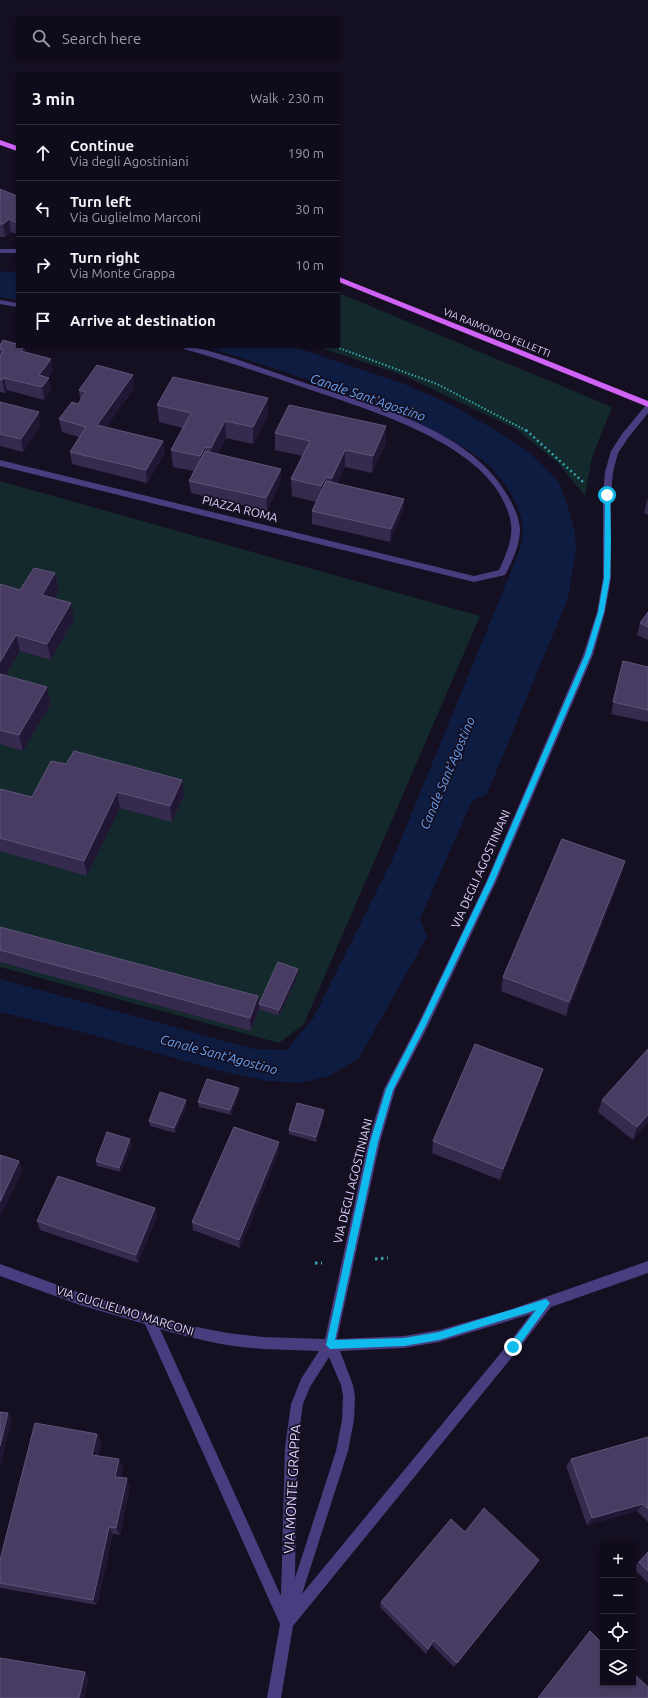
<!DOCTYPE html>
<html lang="en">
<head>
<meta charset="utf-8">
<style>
  body { margin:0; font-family:Ubuntu,sans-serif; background:#1e1927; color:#f1f3f6 }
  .controls { position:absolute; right:12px; bottom:12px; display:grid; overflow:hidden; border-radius:0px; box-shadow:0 1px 3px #0004 }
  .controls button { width:36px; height:36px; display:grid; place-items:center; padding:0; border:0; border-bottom:1px solid #302b39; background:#100b1a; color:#f1f3f6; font:20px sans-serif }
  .stop { position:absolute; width:12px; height:12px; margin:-9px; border:3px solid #0fbbec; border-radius:50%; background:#fff }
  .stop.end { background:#0fbbec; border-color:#fff; box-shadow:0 1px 4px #0008 }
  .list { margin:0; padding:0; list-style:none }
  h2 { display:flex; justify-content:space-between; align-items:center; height:52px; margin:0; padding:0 16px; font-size:17px }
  h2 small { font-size:13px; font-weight:400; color:#9c9ba2 }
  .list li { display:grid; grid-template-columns:26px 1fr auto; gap:12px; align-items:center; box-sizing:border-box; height:56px; padding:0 16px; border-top:1px solid #302b39 }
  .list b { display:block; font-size:15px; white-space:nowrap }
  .list p { margin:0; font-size:13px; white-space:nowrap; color:#9c9ba2 }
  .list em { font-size:13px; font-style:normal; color:#9c9ba2 }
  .icon { flex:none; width:22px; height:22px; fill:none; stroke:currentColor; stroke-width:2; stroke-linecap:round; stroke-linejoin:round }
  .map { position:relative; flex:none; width:648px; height:1698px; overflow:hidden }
  .search { position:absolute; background:#100b1a; box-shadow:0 1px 3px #0004; left:16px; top:16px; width:324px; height:44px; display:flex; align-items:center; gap:10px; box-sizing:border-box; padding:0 14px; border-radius:0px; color:#9c9ba2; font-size:15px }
  .panel { position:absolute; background:#100b1a; box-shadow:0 1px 3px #0004; left:16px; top:72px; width:324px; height:276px; border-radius:0px }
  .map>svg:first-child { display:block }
  .green { fill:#13292c }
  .water { fill:#0f1c41 }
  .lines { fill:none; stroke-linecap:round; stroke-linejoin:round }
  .path-far2 { stroke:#36a6ad; stroke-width:2; stroke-dasharray:1.5 2; stroke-linecap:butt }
  .path-far1 { stroke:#36a6ad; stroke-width:2.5; stroke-dasharray:2 3; stroke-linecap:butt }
  .path { stroke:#36a6ad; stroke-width:3; stroke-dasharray:2.5 3.5; stroke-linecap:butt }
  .minor { fill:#483d7e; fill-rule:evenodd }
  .major { fill:#d062f5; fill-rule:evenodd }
  .wall { fill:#362a4f }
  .shaded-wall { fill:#211735 }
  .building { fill:#483c62; stroke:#5f547a }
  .route { fill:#0fbbec }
  .labels { text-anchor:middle; stroke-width:3.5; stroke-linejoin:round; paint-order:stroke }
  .far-street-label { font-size:10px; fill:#ddd3fc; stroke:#150f22 }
  .street-label { font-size:12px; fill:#ddd3fc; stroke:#150f22 }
  .water-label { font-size:13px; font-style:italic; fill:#68a3f5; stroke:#150f22 }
  .near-street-label { font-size:14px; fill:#ddd3fc; stroke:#150f22 }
</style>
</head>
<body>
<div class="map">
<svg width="648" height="1698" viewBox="0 0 648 1698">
  <rect width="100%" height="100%" fill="#150f22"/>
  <path class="green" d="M 339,293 L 612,407 L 592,457 L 585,496 L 558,463 L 516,429 L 405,376 L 319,347 L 339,347 Z
    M 0,481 L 480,616 L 304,1024 L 279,1043 L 0,967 Z"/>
  <path class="water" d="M 0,271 L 17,273 L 17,300 L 0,297 Z
    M 207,347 L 295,347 L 404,384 L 450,404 L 495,430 L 528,451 L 559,482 L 569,510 L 575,533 L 576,551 L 568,598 L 487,794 L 472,801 L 420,919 L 427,937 L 359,1058 L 329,1076 L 300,1083 L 268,1081 L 220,1071 L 89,1034 L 0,1012 L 0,979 L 254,1049 L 287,1050 L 314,1017 L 395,854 L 510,574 C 515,560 523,546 523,531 C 523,508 503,477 486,463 C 450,435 410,419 368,402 C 315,381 262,364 207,347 Z"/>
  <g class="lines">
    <path class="path-far2" d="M 336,347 L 437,384 L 527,431"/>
    <path class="path-far1" d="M 526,430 L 583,482"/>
    <path class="path" d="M 375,1259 L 388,1258
      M 315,1263 L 322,1263"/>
    <path class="minor" d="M 0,249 L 17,249 L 17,253 L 0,253 Z
      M 0,300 L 17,303 L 17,307 L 0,304 Z
      M 183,347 C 202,347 218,354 236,359 C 259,367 282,375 305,383 C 373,406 467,428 506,493 C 513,504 519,516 520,529 C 520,545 512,562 505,575 L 474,582 L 0,466 L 0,460 L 474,576 L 499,570 C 505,556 513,541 511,524 C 499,447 374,412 311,390 C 269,376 227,361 184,349 Z
      M 648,405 L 648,413 L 628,438 L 618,453 L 613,472 L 611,495 L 611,578 L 605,612 L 593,655 L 496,882 L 428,1026 L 395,1090 L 380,1142 L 337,1339 L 404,1336 L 439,1330 L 509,1310 L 648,1261 L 648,1273 L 551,1307 L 517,1351 L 293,1626 L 281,1698 L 267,1698 L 280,1624 L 145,1324 L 80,1305 L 0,1276 L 0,1264 L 80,1293 L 191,1326 L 228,1333 L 263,1337 L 325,1339 L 368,1142 L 384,1089 L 420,1020 L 486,882 L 583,655 L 597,612 L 603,578 L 603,495 L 605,472 L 611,451 L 622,434 L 645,406 ZM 531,1314 L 509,1343 L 302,1594 L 348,1451 L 354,1420 L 355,1396 L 353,1385 L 340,1351 L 404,1348 L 439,1342 ZM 160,1329 C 194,1339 228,1347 263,1349 C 282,1350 301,1350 319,1351 L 301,1379 L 291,1404 L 285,1447 L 281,1596 ZM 329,1357 L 341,1385 L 343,1396 L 342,1420 L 336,1451 L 295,1578 L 297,1447 L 303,1404 L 310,1387 Z"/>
    <path class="major" d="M 0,140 L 17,146 L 17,151 L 0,145 Z
      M 339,277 L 648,401 L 648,407 L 339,282 Z"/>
  </g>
  <path class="wall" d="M 0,189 L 17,196 L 17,234 L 11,232 L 5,237 L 0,237 Z
    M 0,345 L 17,347 L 25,347 L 26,352 L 53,371 L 48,378 L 51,390 L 44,400 L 7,390 L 5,393 L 0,392 Z
    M 134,388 L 106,427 L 165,453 L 147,483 L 72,464 L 70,452 L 79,437 L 62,432 L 59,419 L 78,404 L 80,400 L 79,390 Z
    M 268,398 L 268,415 L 253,444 L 226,438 L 218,454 L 281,481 L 267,511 L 191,493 L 189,481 L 194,471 L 173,467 L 171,450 L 183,428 L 159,422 L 157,405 Z
    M 0,402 L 41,424 L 23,452 L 0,446 Z
    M 386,426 L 386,443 L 372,473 L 345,467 L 337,484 L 404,499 L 403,511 L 390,542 L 312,524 L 312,511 L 316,502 L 292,496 L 291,479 L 303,456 L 275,450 L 275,433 Z
    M 648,499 L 648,515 L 644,513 L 647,500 Z
    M 55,573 L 59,590 L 54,598 L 74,619 L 51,660 L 20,651 L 5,676 L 47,687 L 51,703 L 23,751 L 0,744 L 0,584 L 20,590 Z
    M 648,612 L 648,640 L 637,635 L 640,623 Z
    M 623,661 L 648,667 L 648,722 L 611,714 Z
    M 51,761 L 184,795 L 172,822 L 120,808 L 87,876 L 0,851 L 0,789 L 32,797 Z
    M 625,861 L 621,876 L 566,1016 L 501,991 L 503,977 Z
    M 0,927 L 258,996 L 259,1009 L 251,1031 L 0,962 Z
    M 298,969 L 298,975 L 279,1016 L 259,1009 L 259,1004 Z
    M 648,1049 L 648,1122 L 633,1140 L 598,1112 L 602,1100 Z
    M 543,1069 L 539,1082 L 500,1180 L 432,1153 L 433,1141 Z
    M 239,1093 L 231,1115 L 199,1107 L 198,1102 Z
    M 187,1105 L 175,1133 L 150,1126 L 149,1121 Z
    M 324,1115 L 316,1142 L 289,1134 L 289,1130 Z
    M 132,1144 L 121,1172 L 97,1166 L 96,1161 Z
    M 279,1151 L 240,1248 L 193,1230 L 192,1222 Z
    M 157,1216 L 138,1263 L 40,1230 L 37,1221 Z
    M 97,1434 L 101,1442 L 98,1456 L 123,1467 L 121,1478 L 130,1486 L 120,1535 L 113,1534 L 97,1605 L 1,1588 L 0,1587 L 0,1560 Z
    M 648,1437 L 648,1522 L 637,1511 L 587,1525 L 566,1466 L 571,1459 Z
    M 465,1532 L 535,1567 L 454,1667 L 432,1645 L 426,1654 L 380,1607 L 381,1602 Z
    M 648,1552 L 648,1583 L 633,1568 Z
    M 590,1631 L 648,1698 L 538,1698 Z"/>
  <path class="shaded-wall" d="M 9,219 L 11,232 L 5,237 L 3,224 Z
    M 24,347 L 25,347 L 27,358 L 21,351 Z
    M 51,359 L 53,371 L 41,388 L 39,375 Z
    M 133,375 L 134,388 L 99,437 L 97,425 Z
    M 4,378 L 7,390 L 5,393 L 2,380 Z
    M 49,378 L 51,390 L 44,400 L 42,387 Z
    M 268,398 L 268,415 L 253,444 L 253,427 Z
    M 39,412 L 41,424 L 23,452 L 21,439 Z
    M 225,421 L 226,438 L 212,465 L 211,448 Z
    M 386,426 L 386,443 L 372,473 L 373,456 Z
    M 163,441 L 165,453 L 147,483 L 146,470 Z
    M 205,447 L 206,464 L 201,473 L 200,456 Z
    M 345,450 L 345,467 L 332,495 L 332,478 Z
    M 281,469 L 281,481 L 267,511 L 266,498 Z
    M 326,477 L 326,493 L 321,503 L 321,486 Z
    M 404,499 L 403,511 L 390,542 L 391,529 Z
    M 55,573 L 59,590 L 46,611 L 42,595 Z
    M 71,603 L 74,619 L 51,660 L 47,644 Z
    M 16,635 L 20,651 L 0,685 L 0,662 Z
    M 47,687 L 51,703 L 23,751 L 19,735 Z
    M 182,780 L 184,795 L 172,822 L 170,806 Z
    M 117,792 L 120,808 L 87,876 L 84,861 Z
    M 625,861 L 621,876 L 566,1016 L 569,1002 Z
    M 298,969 L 298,975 L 279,1016 L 279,1010 Z
    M 258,996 L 259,1009 L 251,1031 L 250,1018 Z
    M 543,1069 L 539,1082 L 500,1180 L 503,1169 Z
    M 239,1088 L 239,1093 L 231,1115 L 230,1110 Z
    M 186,1100 L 187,1105 L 175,1133 L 174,1128 Z
    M 324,1110 L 324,1115 L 316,1142 L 316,1137 Z
    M 648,1115 L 648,1122 L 633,1140 L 637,1127 Z
    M 130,1139 L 132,1144 L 121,1172 L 119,1168 Z
    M 279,1142 L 279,1151 L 240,1248 L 239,1240 Z
    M 19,1161 L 23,1170 L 1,1216 L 0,1213 L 0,1202 Z
    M 155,1208 L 157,1216 L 138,1263 L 136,1255 Z
    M 8,1413 L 12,1419 L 0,1469 L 0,1446 Z
    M 97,1434 L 101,1442 L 96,1463 L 92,1455 Z
    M 119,1459 L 123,1467 L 119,1485 L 115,1477 Z
    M 127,1478 L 130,1486 L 120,1535 L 116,1528 Z
    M 643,1504 L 637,1511 L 587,1525 L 592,1518 Z
    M 109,1527 L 113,1534 L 97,1605 L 93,1600 Z
    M 539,1560 L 535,1567 L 454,1667 L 457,1663 Z
    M 434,1640 L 432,1645 L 426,1654 L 428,1649 Z
    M 85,1672 L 89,1677 L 85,1698 L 79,1698 Z"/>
  <path class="building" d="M 0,189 L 17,196 L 17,223 L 9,219 L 3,224 L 0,224 Z
    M 3,340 L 17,344 L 17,347 L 24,347 L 21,351 L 51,359 L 39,375 L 49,378 L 42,387 L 4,378 L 2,380 L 0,380 L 0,356 L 4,350 L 0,349 L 0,345 Z
    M 97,365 L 133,375 L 97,425 L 163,441 L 146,470 L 70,452 L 86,427 L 59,419 L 72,402 L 78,404 L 86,392 L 79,390 Z
    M 173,377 L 268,398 L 253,427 L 225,421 L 211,448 L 205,447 L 200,456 L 171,450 L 191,413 L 157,405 Z
    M 0,402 L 39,412 L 21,439 L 0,434 Z
    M 289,405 L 386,426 L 373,456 L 345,450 L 332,478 L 326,477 L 321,486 L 291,479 L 310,441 L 275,433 Z
    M 205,451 L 281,469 L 266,498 L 189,481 Z
    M 326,481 L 404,499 L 391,529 L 312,511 Z
    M 34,568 L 55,573 L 42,595 L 71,603 L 47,644 L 16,635 L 0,662 L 0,584 L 20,590 Z
    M 648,612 L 648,627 L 640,623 Z
    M 623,661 L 648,667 L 648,710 L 613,702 Z
    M 0,674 L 47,687 L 19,735 L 0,730 Z
    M 74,751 L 182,780 L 170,806 L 117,792 L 84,861 L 0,838 L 0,789 L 32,797 L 51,761 L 66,764 Z
    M 562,839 L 625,861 L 569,1002 L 503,977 Z
    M 0,927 L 258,996 L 250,1018 L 0,950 Z
    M 278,962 L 298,969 L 279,1010 L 259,1004 Z
    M 475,1044 L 543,1069 L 503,1169 L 433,1141 Z
    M 648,1049 L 648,1115 L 637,1127 L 602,1100 Z
    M 207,1079 L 239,1088 L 230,1110 L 198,1102 Z
    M 160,1092 L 186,1100 L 174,1128 L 149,1121 Z
    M 297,1103 L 324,1110 L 316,1137 L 289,1130 Z
    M 234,1127 L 279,1142 L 239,1240 L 192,1222 Z
    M 107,1132 L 130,1139 L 119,1168 L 96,1161 Z
    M 0,1155 L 19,1161 L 0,1202 Z
    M 58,1176 L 155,1208 L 136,1255 L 37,1221 Z
    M 0,1412 L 8,1413 L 0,1446 Z
    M 35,1423 L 97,1434 L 92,1455 L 119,1459 L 115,1477 L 127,1478 L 116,1528 L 109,1527 L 93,1600 L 0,1583 L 0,1560 Z
    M 648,1437 L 648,1509 L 643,1504 L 592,1518 L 571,1459 Z
    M 484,1508 L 539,1560 L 457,1663 L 434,1640 L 428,1649 L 381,1602 L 451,1519 L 465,1532 Z
    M 648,1552 L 648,1571 L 639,1562 Z
    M 590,1631 L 603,1644 L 603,1683 L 633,1683 L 633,1673 L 648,1687 L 648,1698 L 538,1698 Z
    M 0,1658 L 85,1672 L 79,1698 L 0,1698 Z"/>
  <path class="route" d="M 605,494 L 610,495 L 611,541 L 610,578 L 604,612 L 591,655 L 494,882 L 426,1025 L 393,1090 L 378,1142 L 335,1340 L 404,1338 L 439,1332 L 546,1299 L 550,1303 L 516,1350 L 513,1351 L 509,1347 L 510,1344 L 536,1310 L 439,1340 L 404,1346 L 330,1349 L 326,1345 L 370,1142 L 386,1089 L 421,1021 L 487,882 L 585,655 L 598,612 L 604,578 Z"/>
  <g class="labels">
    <g class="far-street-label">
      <text transform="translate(497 332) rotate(22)" y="4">VIA RAIMONDO FELLETTI</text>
    </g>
    <g class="street-label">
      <text transform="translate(240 509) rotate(14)" y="4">PIAZZA ROMA</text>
      <text transform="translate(481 869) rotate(-66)" y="4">VIA DEGLI AGOSTINIANI</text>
      <text transform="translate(353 1181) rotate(-76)" y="4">VIA DEGLI AGOSTINIANI</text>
      <text transform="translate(125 1311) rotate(17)" y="4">VIA GUGLIELMO MARCONI</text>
    </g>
    <g class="water-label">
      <text transform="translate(368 397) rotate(19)" y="5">Canale Sant'Agostino</text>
      <text transform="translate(447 773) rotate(-67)" y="5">Canale Sant'Agostino</text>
      <text transform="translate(219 1054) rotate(15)" y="5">Canale Sant'Agostino</text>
    </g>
    <g class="near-street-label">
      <text transform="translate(292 1489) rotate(-87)" y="5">VIA MONTE GRAPPA</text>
    </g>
  </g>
</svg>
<div class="controls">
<button>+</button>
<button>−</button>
<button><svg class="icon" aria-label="locate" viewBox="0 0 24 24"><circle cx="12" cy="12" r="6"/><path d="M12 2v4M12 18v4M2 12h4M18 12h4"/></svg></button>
<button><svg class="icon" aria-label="layers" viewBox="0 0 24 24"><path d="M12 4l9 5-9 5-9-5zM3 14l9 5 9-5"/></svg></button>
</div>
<div class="stop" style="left:607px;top:495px"></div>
<div class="stop end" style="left:513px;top:1347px"></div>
<div class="search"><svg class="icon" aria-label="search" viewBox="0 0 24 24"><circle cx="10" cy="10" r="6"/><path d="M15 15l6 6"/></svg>Search here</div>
<section class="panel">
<h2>3 min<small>Walk · 230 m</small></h2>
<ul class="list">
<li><svg class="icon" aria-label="ahead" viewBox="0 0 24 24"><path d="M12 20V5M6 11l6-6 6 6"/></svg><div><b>Continue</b><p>Via degli Agostiniani</p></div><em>190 m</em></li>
<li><svg class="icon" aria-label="left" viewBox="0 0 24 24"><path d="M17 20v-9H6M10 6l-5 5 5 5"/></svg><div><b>Turn left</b><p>Via Guglielmo Marconi</p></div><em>30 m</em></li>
<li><svg class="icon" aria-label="right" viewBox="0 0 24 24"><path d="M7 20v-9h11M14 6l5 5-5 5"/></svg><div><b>Turn right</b><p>Via Monte Grappa</p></div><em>10 m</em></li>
<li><svg class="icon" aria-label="arrive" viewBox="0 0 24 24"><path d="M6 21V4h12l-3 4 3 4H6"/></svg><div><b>Arrive at destination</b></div></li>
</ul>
</section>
</div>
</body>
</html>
